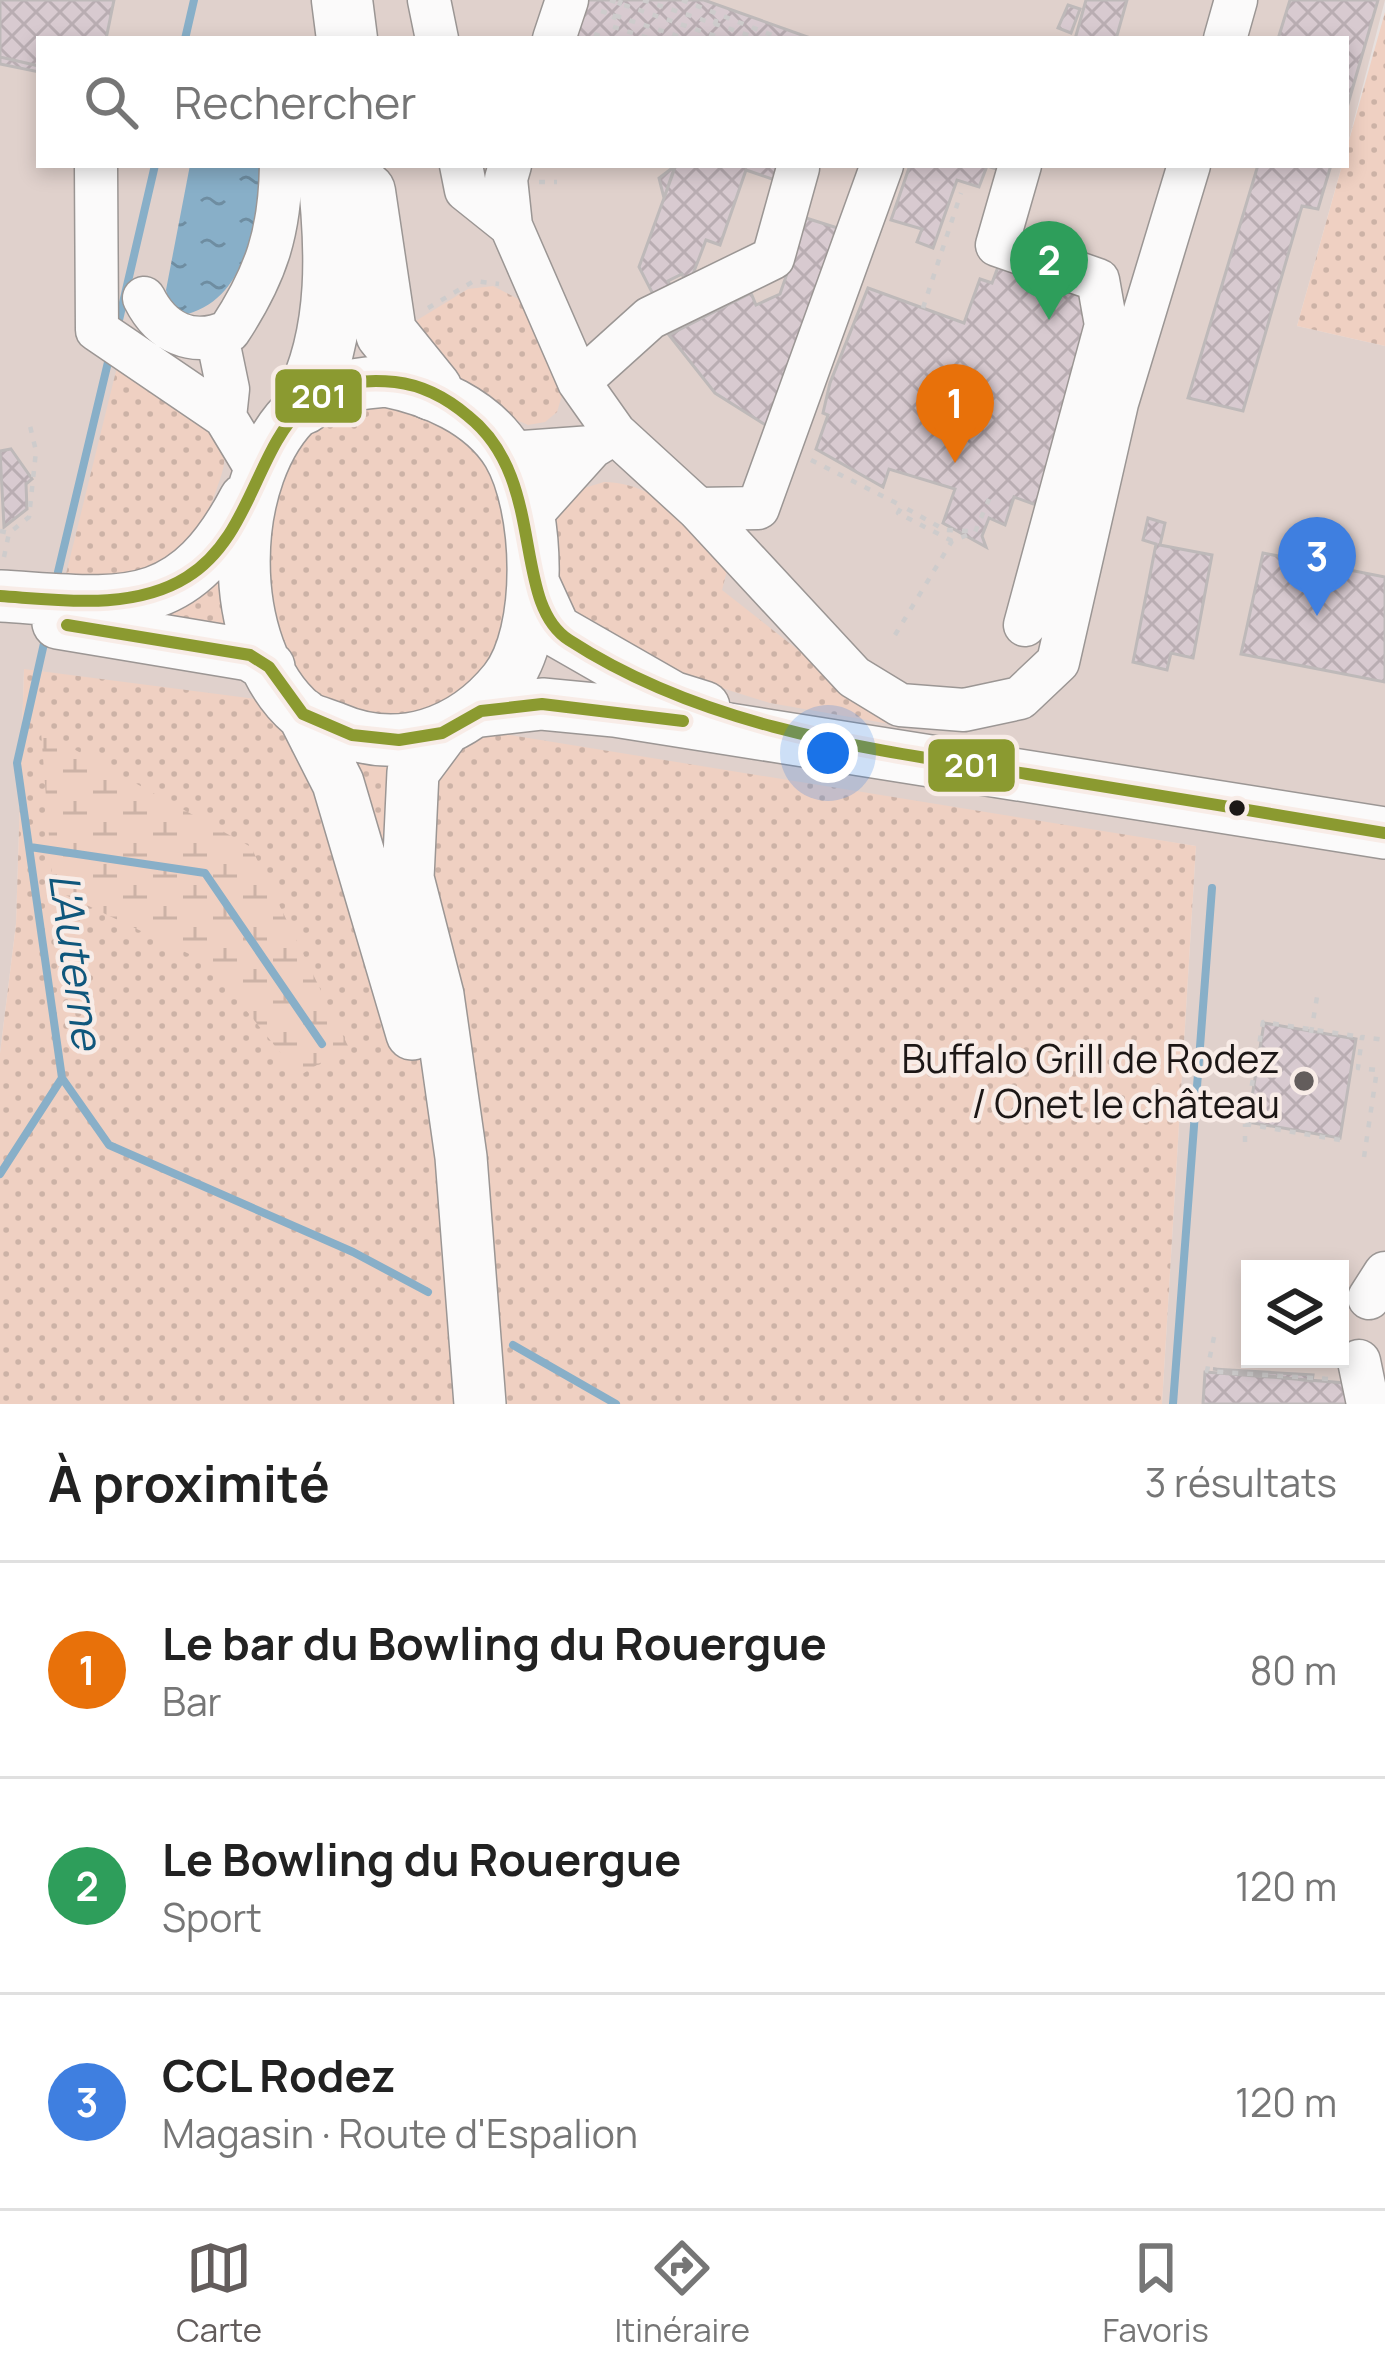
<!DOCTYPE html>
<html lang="fr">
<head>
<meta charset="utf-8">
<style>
  body { margin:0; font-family:Manrope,sans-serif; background:#f6f6f6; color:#222 }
  .controls { position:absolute; right:36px; bottom:36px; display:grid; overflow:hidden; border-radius:0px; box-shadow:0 6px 18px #0003 }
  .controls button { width:108px; height:108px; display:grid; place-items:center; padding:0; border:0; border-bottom:3px solid #e0e0e0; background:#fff; color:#222; font:60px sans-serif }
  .you { position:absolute; left:828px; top:753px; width:42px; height:42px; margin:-30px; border:9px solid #fff; border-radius:50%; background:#1a73e8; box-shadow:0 0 0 18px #1a73e833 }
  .badge { display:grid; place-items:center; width:78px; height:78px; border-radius:50%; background:#635d5c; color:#fff; font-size:39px; font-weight:700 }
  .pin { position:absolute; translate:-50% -99px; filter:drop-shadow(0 3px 6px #0008) }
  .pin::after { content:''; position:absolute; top:63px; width:42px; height:36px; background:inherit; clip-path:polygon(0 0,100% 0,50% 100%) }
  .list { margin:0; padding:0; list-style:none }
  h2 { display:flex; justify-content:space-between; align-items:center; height:156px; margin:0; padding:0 48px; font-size:51px }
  h2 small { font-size:39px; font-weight:400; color:#767676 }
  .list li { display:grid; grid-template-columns:78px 1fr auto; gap:36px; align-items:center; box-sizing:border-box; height:216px; padding:0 48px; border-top:3px solid #e0e0e0 }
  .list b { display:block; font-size:45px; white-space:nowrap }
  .list p { margin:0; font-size:39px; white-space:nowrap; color:#767676 }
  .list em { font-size:39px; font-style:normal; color:#767676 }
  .icon { flex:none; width:66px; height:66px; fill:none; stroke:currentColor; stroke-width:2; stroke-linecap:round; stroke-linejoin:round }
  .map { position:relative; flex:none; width:1385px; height:1404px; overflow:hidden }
  .search { position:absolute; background:#fff; box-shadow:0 6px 18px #0003; left:36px; right:36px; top:36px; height:132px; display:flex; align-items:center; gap:30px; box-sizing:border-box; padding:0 42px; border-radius:0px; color:#767676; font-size:45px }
  .sheet { height:804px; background:#fff }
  nav { display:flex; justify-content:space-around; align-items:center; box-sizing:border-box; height:168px; border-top:3px solid #e0e0e0; background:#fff; font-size:33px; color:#767676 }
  nav a { display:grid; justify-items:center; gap:6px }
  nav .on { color:#635d5c }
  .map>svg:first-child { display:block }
  .built { fill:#e0d1cc; fill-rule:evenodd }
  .grass { fill:url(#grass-dots) }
  .wetland { fill:url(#wetland-marsh) }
  .water { fill:url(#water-ripples) }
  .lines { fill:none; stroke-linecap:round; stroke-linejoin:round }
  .stream { stroke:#88afc8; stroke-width:8 }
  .building { fill:url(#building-cross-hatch); stroke:#beb9b9; stroke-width:3 }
  .minor-casing { stroke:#9b9694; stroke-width:45 }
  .major-casing { stroke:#9b9694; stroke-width:54 }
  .highway-casing { stroke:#9b9694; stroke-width:63 }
  .path { stroke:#cecccc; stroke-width:4.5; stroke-dasharray:6 9; stroke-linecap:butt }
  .minor { stroke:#fbfafa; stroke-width:42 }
  .major { stroke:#fbfafa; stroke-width:51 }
  .highway { stroke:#fbfafa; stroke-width:60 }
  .bus-1-casing { stroke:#f8ece7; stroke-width:21 }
  .bus-1 { stroke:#8b9a30; stroke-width:12 }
  .bus-dot { fill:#1c1716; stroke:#f8ece7; stroke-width:4.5 }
  .poi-dot { fill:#635d5c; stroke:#f8ece7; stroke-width:4.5 }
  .labels { text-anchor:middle; stroke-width:9; stroke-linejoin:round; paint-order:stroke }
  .poi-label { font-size:39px; fill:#1c1716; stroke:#f8ece7; text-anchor:end }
  .water-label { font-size:42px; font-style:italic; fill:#0f577c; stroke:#f8ece7 }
  .line-badge { stroke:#f8ece7; stroke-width:4.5 }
  .badge-label { font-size:33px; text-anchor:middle; font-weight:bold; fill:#fff }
</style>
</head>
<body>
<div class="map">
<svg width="1385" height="1404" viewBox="0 0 1385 1404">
  <defs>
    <pattern id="grass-dots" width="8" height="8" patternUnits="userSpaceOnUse" patternTransform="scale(3)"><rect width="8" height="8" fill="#efd0c2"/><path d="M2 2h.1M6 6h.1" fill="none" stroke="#ccb2a6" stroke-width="1.8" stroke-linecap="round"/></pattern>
    <pattern id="wetland-marsh" width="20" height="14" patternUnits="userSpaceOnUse" patternTransform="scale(3)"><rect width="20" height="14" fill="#efd0c2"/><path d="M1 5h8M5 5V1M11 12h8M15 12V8" fill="none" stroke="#ccb2a6"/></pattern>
    <pattern id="water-ripples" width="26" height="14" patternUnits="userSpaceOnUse" patternTransform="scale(3)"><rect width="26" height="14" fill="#88afc8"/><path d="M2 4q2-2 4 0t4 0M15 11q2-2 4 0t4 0" fill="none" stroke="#6e8da1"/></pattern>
    <pattern id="building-cross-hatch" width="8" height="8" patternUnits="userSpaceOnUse" patternTransform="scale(3)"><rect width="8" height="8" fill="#d8cad0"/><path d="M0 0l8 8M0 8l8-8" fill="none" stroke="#b9adb2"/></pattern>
  </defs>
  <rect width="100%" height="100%" fill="#e7e0de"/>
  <path class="built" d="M 0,0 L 1385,0 L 1346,151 L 1346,39 L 39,39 L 39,165 L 1342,165 L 1297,326 L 1385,346 L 1385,1404 L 1162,1404 L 1196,846 L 24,670 L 16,924 L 0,1053 ZM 1250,1269 L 1340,1269 L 1340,1359 L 1250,1359 Z"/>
  <path class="grass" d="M 1385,12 L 1385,346 L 1297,326 Z
    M 493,286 L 524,302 L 563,392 L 557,412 L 545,422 L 528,425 L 512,418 L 438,363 L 414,322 L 468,289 Z
    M 117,367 C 139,382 212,423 221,444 C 228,460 222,473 217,488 C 193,562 138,584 65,578 Z
    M 362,403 C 420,404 479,430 500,488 C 508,510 506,538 508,561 C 512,605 510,647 480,682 C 466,698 436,709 417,720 L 1196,846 L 1162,1404 L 0,1404 L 0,1053 L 16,924 L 24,669 L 334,709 L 301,679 L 275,633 L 260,519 L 267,484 L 317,420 Z
    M 604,482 C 663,484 690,526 728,567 L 722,590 L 845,687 L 895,717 L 890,724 L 770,703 L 690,678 L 570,621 L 555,586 L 552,517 L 571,492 Z
    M 221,565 L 231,633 L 134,618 Z"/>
  <path class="wetland" d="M 41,731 L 251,847 L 348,1046 L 299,1076 L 208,963 L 53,889 Z"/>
  <path class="water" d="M 190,165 L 262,165 L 263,176 C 252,229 247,296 188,314 L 170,305 L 166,290 Z"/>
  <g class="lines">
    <path class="stream" d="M 185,39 L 194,0
      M 119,320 L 155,165
      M 58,572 L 109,358
      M 45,639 L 17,763 L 62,1078 L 109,1145 L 353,1252 L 428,1292
      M 30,847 L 205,873 L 322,1044
      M 0,1174 L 62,1078
      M 513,1345 L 616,1404
      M 1173,1404 L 1212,888"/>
  </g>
  <path class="building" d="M 0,0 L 114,0 L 106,39 L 39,39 L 39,66 L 0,57 Z
    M 587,0 L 704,0 L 813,39 L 584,39 L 576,36 Z
    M 1086,0 L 1127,0 L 1116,39 L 1075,39 Z
    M 1290,0 L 1378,0 L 1346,111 L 1346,39 L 1278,39 Z
    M 1068,5 L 1080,9 L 1071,33 L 1058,28 Z
    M 0,57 L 39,66 L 39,72 L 0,64 Z
    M 676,165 L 780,165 L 775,180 L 746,170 L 720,245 L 706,240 L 688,287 L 682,274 L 668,281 L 674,293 L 657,302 L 639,267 Z
    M 910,165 L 1001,165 L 999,170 L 987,166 L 979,187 L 957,180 L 933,248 L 917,242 L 922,229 L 891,220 Z
    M 1258,165 L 1331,165 L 1318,209 L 1302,206 L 1243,411 L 1188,398 Z
    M 675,166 L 664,198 L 659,178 Z
    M 806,218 L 847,231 L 775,431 L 715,393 L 669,335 L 751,293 L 756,305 L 780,294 Z
    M 1001,259 L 1094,293 L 1050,510 L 1014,497 L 1005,525 L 989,518 L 982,536 L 986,547 L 943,523 L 955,489 L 889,469 L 883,487 L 816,449 L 828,415 L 823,413 L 830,383 L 868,288 L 964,323 L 980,279 L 992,283 Z
    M 11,449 L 32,479 L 26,484 L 27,509 L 4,527 L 0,451 Z
    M 1148,518 L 1165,523 L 1160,545 L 1212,555 L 1193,658 L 1171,653 L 1167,670 L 1133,662 L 1156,544 L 1143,540 Z
    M 1263,553 L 1385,577 L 1385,682 L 1241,654 Z
    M 1264,1023 L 1356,1039 L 1340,1138 L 1248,1122 Z
    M 1213,1369 L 1313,1375 L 1312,1381 Z
    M 1205,1372 L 1358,1384 L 1356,1404 L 1203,1404 Z"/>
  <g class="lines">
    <defs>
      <path id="minor" d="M 429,0 L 437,39
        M 554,39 L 567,0
        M 1225,39 L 1236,0
        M 96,165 L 97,330 L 225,417 L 257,470
        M 461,165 L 466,190 L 511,226 L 579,382 L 615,433
        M 510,165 L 506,179 L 511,226
        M 1020,165 L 997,245 L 1098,280 L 1106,325 L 1025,625
        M 144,298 C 161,332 192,348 229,331 C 266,275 280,233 281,165
        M 217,336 L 228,389 L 225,417
        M 579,382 L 650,318 L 773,258 L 798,168
        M 592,447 L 615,433 L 698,509 L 854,677 L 900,705 L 964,710 L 1020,698 L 1058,662 L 1117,403 L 1189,165
        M 508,453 L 592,447 L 528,518
        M 698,509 L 758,508 L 882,165
        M 1369,1298 L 1385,1273
        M 1359,1361 L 1368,1404"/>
      <path id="major" d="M 386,381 C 431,390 482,411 508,453 C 540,507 544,632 505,681 C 463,733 399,756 335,728 C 326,724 310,721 302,714 C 224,648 226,474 301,407 C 324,386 357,384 386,381 Z
        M 533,582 L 555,630 L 672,697 L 704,707
        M 0,596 C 121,603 182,619 245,499
        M 58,623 L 250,655 L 269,667
        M 481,711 L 542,704 L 615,711 L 1385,833
        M 303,714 L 338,783 L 412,1034
        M 442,733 L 413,772 L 408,878 L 438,995 L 461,1157 L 480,1404"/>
      <path id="highway" d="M 342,0 L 347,39
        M 365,192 L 386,333 L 432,390
        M 303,404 C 341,332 336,244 327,165"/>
    </defs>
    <use href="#minor" class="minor-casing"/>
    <use href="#major" class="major-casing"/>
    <use href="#highway" class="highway-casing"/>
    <path class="path" d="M 610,0 L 724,39
      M 621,0 L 611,26 L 651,39
      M 643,0 L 760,39
      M 682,0 L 782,39
      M 601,11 L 687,39
      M 594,34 L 610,39
      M 710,39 L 719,12
      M 539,182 L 557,182
      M 428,308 L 474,281 L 499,284
      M 923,308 L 961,193
      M 811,460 L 902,506
      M 0,531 L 9,533 L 29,517 L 36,451 L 30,426
      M 952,541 L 898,513 L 902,506 L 945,530 L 971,531
      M 4,557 L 9,533
      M 895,635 L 952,541 L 975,532 L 989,499
      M 1311,1033 L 1317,997
      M 1340,1140 L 1245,1124 L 1263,1022 L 1362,1037
      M 1245,1142 L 1245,1124
      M 1364,1157 L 1377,1070 L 1358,1068 L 1362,1037 L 1385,1040
      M 1214,1337 L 1207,1371 L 1328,1379"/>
    <use href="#minor" class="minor"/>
    <use href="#major" class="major"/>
    <use href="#highway" class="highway"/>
    <defs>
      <path id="bus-1" d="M 0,596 C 60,600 133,611 187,577 C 277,522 250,366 395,382 C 422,385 448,399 468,416 C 548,479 510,602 569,640 C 706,729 869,749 1027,774 C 1146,793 1266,813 1385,833
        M 67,625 L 250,655 L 269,667 L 303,714 L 352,735 L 399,740 L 442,733 L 481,711 L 542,704 L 683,721"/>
    </defs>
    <use href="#bus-1" class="bus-1-casing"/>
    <use href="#bus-1" class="bus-1"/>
  </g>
  <circle class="bus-dot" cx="1237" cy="808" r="10"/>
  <circle class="poi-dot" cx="1304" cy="1081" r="12"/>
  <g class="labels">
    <g class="poi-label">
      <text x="1280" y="1073">Buffalo Grill de Rodez<tspan x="1280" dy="45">/ Onet le château</tspan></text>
    </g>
    <g class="water-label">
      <text transform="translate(76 961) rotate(82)" y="15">L'Auterne</text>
    </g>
  </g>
  <g class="line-badge">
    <rect x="273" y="367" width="91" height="58" rx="12" fill="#8b9a30"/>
    <rect x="926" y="737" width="91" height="57" rx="12" fill="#8b9a30"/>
  </g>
  <g class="badge-label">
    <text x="319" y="408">201</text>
    <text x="972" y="777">201</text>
  </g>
</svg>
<div class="controls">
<button><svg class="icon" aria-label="layers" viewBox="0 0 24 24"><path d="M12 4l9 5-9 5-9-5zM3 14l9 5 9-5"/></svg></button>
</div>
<div class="you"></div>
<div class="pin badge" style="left:955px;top:463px;background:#e8710a">1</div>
<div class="pin badge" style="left:1049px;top:320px;background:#2e9e5b">2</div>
<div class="pin badge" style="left:1317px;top:616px;background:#3f7fe0">3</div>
<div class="search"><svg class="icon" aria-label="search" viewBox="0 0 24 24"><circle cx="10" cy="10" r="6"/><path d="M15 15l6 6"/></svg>Rechercher</div>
</div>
<section class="sheet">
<h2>À proximité<small>3 résultats</small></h2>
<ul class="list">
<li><span class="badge" style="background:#e8710a">1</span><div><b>Le bar du Bowling du Rouergue</b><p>Bar</p></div><em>80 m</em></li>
<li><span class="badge" style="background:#2e9e5b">2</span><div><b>Le Bowling du Rouergue</b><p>Sport</p></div><em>120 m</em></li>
<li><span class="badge" style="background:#3f7fe0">3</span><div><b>CCL Rodez</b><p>Magasin · Route d'Espalion</p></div><em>120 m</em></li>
</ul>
</section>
<nav>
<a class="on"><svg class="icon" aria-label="map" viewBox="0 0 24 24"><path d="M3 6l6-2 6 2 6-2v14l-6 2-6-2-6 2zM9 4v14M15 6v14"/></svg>Carte</a>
<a><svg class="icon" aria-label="directions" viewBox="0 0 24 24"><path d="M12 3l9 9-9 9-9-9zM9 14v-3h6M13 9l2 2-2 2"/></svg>Itinéraire</a>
<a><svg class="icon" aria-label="saved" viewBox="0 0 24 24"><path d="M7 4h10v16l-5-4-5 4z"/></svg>Favoris</a>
</nav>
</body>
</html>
